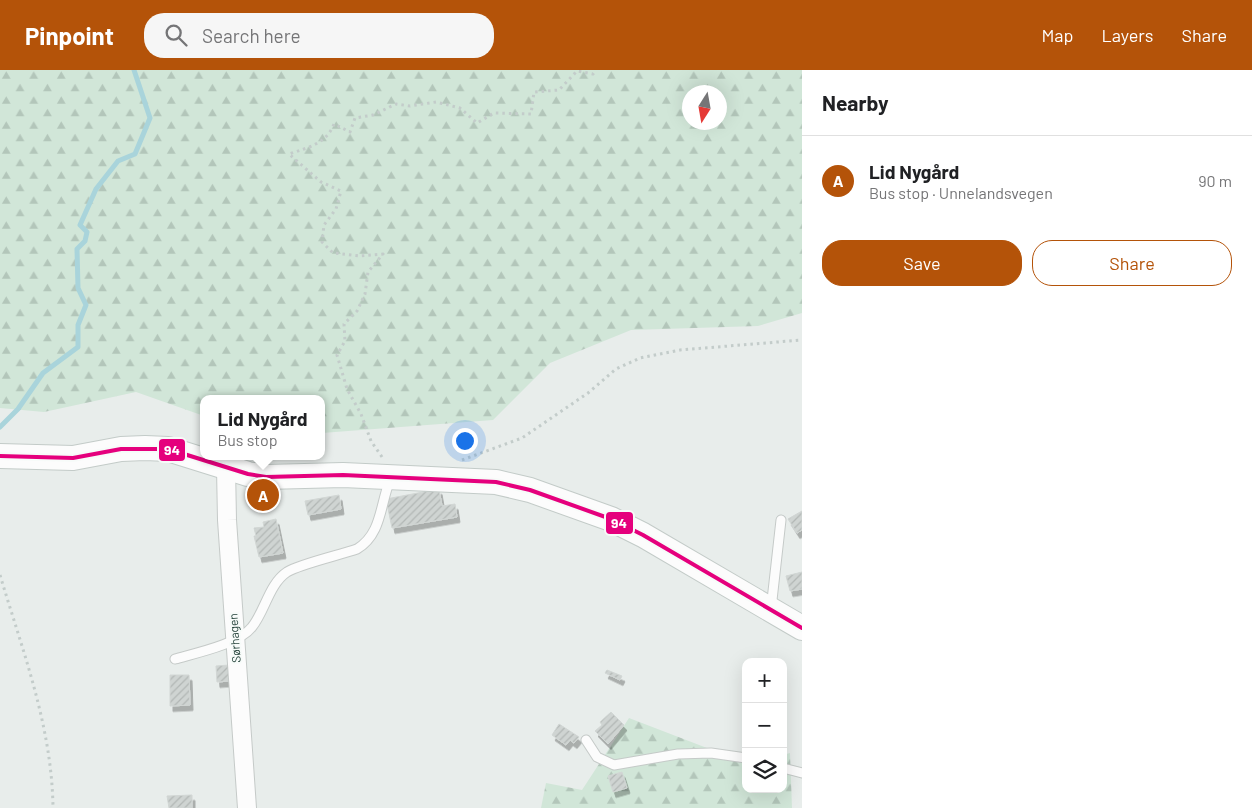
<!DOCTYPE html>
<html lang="en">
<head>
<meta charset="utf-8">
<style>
  body { margin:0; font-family:Barlow,sans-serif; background:#f6f6f6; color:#202124 }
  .controls { position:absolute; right:15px; bottom:15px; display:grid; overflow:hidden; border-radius:10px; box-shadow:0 5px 20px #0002 }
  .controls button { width:45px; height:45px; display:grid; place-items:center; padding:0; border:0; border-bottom:1px solid #e0e0e0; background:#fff; color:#202124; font:25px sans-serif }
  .compass { position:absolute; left:682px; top:15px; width:45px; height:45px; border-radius:50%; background:#fff; box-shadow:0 5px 20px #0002; rotate:191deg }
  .you { position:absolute; left:464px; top:370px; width:18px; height:18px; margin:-12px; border:4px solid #fff; border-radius:50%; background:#1a73e8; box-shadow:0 0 0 8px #1a73e833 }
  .badge { display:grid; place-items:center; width:32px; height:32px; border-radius:50%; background:#b45309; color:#fff; font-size:16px; font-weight:700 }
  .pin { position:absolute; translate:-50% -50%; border:2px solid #fff; box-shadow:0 1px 5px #0006 }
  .popup { position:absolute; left:200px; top:325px; width:125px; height:65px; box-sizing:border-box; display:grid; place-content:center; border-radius:10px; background:#fff; filter:drop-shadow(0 1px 4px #0005); font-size:16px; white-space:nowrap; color:#757577 }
  .popup b { font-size:19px; color:#202124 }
  .popup::after { content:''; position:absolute; left:50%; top:100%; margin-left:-10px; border:10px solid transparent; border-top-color:#fff }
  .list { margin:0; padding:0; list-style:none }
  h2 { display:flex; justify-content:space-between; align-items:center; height:65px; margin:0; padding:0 20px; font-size:21px }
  h2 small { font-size:16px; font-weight:400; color:#757577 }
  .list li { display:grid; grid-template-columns:32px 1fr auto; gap:15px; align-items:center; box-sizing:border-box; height:90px; padding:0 20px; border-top:1px solid #e0e0e0 }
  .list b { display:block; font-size:19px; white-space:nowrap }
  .list p { margin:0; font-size:16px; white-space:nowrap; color:#757577 }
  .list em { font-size:16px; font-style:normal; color:#757577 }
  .actions { display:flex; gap:10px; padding:15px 20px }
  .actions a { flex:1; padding:11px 0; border:1px solid #b45309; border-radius:20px; text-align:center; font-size:18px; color:#b45309 }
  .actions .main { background:#b45309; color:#fff }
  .icon { flex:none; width:28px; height:28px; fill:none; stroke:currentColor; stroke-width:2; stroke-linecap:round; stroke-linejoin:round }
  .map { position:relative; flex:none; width:802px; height:738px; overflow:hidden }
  header { display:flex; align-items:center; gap:30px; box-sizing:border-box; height:70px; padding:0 25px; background:#b45309; color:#fff }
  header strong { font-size:24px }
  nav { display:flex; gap:28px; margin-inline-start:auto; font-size:18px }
  .search { width:350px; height:45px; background:#f6f6f6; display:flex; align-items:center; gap:12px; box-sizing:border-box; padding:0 18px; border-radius:20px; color:#757577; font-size:19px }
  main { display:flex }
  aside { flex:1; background:#fff }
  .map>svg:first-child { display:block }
  .forest { fill:url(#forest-firs); fill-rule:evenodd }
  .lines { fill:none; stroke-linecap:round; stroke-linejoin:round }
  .stream { stroke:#a9d4db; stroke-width:5 }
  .building { fill:url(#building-hatch); stroke:#d1d6d4; filter:url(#shadow) }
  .lane-casing { stroke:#c5cac8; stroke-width:11 }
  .street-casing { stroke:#c5cac8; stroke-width:20 }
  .secondary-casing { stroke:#c3cbc8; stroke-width:26 }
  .path { stroke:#c3ccca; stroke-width:3; stroke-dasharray:2.5 4; stroke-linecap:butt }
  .lane { stroke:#fcfcfc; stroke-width:9 }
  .street { stroke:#fcfcfc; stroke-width:18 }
  .secondary { stroke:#fcfcfc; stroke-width:24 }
  .bus-1-casing { stroke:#f7fbf9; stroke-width:8 }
  .bus-1 { stroke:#e5007d; stroke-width:4 }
  .labels { text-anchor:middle; stroke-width:4; stroke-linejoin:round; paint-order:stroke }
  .street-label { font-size:12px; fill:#24423a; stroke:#f7fbf9 }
  .line-badge { stroke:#f7fbf9; stroke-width:2 }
  .badge-label { font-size:14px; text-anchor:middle; font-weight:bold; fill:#fff }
</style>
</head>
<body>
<header>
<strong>Pinpoint</strong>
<div class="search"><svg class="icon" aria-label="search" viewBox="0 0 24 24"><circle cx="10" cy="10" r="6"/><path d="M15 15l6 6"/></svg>Search here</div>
<nav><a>Map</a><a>Layers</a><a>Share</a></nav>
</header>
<main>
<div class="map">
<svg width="802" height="738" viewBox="0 0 802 738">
  <defs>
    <pattern id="forest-firs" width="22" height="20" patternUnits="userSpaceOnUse" patternTransform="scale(1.25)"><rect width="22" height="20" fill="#d1e6d8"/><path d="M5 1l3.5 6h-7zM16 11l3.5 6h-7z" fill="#b3c6ba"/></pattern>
    <pattern id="building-hatch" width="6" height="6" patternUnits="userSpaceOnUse" patternTransform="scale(1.25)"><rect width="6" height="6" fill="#cfd4d2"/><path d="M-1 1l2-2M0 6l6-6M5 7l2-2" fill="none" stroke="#b2b7b5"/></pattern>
    <filter id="shadow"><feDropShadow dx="3" dy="5.5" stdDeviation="0" flood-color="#0004"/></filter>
  </defs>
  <rect width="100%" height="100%" fill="#e8edeb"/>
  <path class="forest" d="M 0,0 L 802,0 L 802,243 L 758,256 L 631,260 L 550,293 L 493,350 L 322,363 L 322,329 L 204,329 L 204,346 L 136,322 L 44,342 L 0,338 ZM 690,22 L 720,22 L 720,52 L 690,52 Z
    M 629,648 L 746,693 L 746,719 L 783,719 L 783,685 L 790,683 L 792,738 L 541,738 L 546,713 L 582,720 Z"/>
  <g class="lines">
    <path class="stream" d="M 0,357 L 18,339 L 43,303 L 78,277 L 78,255 L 86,235 L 78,218 L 77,179 L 85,171 L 87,162 L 80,155 L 96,119 L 118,91 L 135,84 L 150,48 L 134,0"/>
  </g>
  <path class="building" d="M 439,419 L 442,436 L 455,434 L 457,447 L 392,458 L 386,429 Z
    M 339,425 L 341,439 L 308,445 L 305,431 Z
    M 802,441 L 802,460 L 797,463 L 788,449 Z
    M 276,449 L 283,483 L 259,487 L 254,466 L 256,466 L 254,458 L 264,457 L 263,452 Z
    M 802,502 L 802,519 L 790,521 L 786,506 Z
    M 229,595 L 230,611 L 217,612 L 216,596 Z
    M 607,600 L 622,606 L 620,610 L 605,603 Z
    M 170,605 L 189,605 L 190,635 L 170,636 Z
    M 611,642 L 624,655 L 608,674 L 595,661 L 602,655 L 600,652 Z
    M 559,654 L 579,667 L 574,673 L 570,670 L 566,675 L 552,665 Z
    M 622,702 L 627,718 L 613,722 L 608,706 Z
    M 192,725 L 192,738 L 169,738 L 167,726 Z"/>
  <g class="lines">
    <defs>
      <path id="lane" d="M 771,539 L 781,450
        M 175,589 C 196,583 239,574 252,557 C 265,541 269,514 287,502 C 300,494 340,485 357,479 C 382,464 380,434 390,410
        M 586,670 L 597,687 L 614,695 L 678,684 L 711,683 L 746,688
        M 783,698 L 802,703"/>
      <path id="street" d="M 226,398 L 227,450 L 247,738"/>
      <path id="secondary" d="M 0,386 L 73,388 L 121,379 L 145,378 L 168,379 L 248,404 L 266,407 L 343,405 L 496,412 L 530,420 L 611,449 L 643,465 L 802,558"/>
    </defs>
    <use href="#lane" class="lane-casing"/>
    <use href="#street" class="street-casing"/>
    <use href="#secondary" class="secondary-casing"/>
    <path class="path" d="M 382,387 L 371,371 L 361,344 L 347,319 L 337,285 L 345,271 L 344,254 L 357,241 L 365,224 L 368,202 L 383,184 L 360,186 L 333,183 L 322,172 L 324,155 L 336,139 L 341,121 L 321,112 L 289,84 C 309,77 326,74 334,54 L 350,62 L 355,48 L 373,45 L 396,34 L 410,36 L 436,32 L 460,38 L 477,53 L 494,43 L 531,44 L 534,22 L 559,20 L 577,1 L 593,4 L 596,0
      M 462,390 L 522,368 L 588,323 L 616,299 L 640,288 L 680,280 L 802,270
      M 0,505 C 23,582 52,657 53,738"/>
    <use href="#lane" class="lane"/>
    <use href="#street" class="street"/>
    <use href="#secondary" class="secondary"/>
    <defs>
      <path id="bus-1" d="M 0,386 L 73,388 L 121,379 L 168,379 L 248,404 L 266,407 L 343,405 L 496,412 L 530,420 L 611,449 L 643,465 L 802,558"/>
    </defs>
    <use href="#bus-1" class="bus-1-casing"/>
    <use href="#bus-1" class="bus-1"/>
  </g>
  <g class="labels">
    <g class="street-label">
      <text transform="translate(235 568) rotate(-94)" y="4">Sørhagen</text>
    </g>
  </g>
  <g class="line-badge">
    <rect x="158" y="368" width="28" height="24" rx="5" fill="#e5007d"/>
    <rect x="605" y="441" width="29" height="24" rx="5" fill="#e5007d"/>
  </g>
  <g class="badge-label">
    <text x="172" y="385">94</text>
    <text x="619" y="458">94</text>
  </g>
</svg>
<div class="controls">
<button>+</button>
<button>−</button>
<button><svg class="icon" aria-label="layers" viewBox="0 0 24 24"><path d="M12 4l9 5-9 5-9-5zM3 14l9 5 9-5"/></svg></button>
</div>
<svg class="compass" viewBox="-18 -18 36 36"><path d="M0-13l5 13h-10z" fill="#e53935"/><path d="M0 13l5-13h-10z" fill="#757577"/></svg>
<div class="you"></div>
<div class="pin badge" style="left:263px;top:425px">A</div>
<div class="popup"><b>Lid Nygård</b>Bus stop</div>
</div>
<aside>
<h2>Nearby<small></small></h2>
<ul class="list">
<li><span class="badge">A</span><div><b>Lid Nygård</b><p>Bus stop · Unnelandsvegen</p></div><em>90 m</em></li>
</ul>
<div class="actions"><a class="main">Save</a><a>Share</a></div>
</aside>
</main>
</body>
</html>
